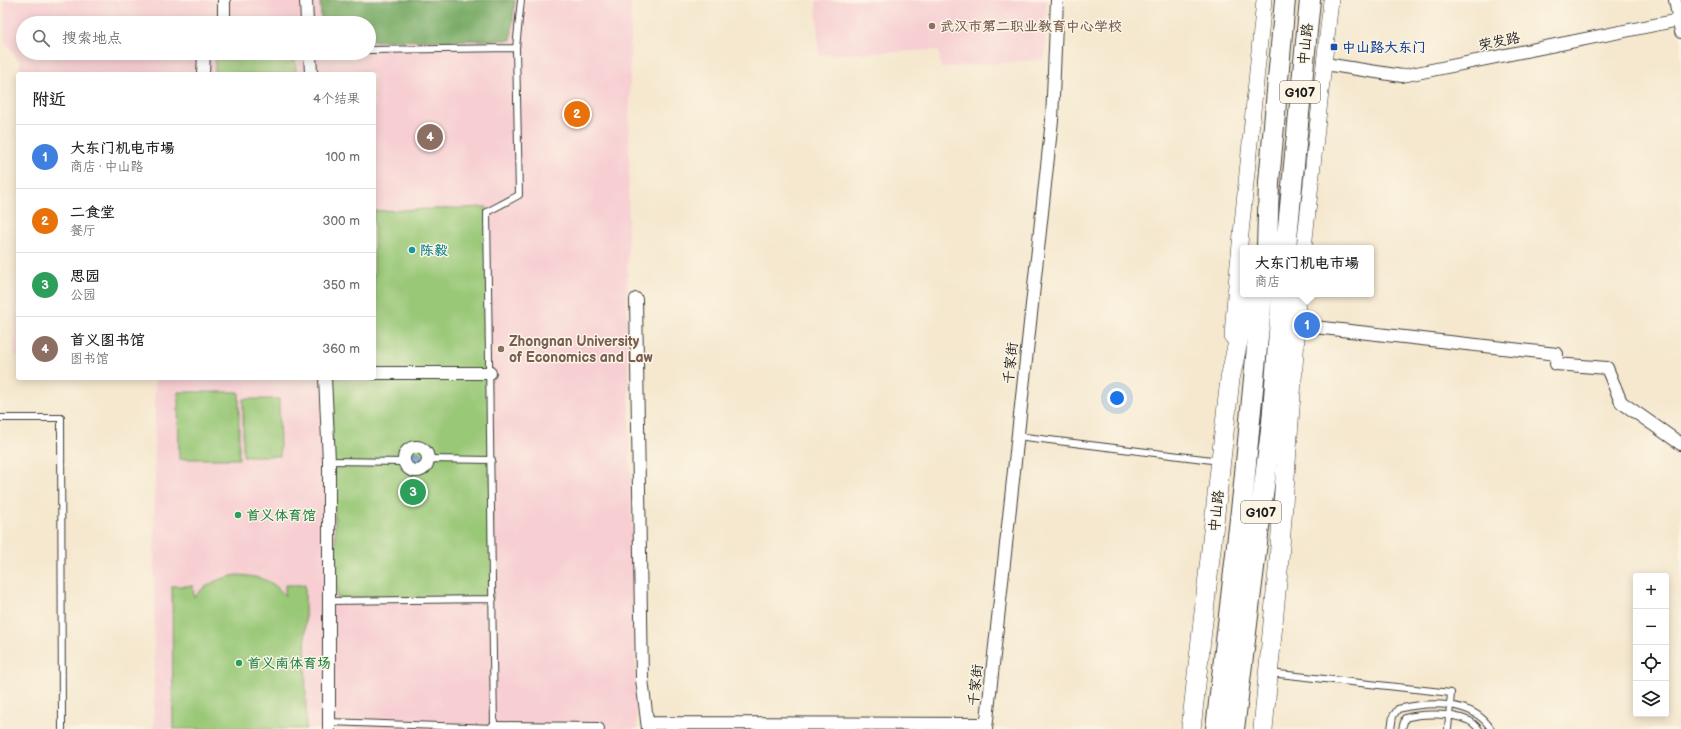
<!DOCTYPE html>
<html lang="zh">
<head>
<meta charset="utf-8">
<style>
  body { margin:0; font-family:"Balsamiq Sans","LXGW WenKai TC",sans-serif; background:#f6f6f6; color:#202124 }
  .controls { position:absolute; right:12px; bottom:12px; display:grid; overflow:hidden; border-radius:4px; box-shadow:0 2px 10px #0003 }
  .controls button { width:36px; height:36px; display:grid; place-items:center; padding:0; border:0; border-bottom:1px solid #e0e0e0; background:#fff; color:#202124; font:20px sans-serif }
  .you { position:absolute; left:1117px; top:398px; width:14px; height:14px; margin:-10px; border:3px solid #fff; border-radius:50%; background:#1a73e8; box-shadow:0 0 0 6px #1a73e833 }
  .badge { display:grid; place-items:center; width:26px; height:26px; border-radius:50%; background:#0f766e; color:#fff; font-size:13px; font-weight:700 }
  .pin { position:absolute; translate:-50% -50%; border:2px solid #fff; box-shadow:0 1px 4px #0006 }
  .popup { position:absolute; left:1240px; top:245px; width:134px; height:52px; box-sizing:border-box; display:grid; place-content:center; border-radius:4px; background:#fff; filter:drop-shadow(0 1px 3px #0005); font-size:13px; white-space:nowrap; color:#757577 }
  .popup b { font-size:15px; color:#202124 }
  .popup::after { content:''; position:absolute; left:50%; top:100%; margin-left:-8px; border:8px solid transparent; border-top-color:#fff }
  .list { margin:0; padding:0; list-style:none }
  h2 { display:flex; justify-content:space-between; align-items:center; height:52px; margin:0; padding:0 16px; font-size:17px }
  h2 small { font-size:13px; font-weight:400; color:#757577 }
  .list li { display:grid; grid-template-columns:26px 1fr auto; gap:12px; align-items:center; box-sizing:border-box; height:64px; padding:0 16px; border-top:1px solid #e0e0e0 }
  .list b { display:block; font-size:15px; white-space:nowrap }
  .list p { margin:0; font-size:13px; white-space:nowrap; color:#757577 }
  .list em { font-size:13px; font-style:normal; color:#757577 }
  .icon { flex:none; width:22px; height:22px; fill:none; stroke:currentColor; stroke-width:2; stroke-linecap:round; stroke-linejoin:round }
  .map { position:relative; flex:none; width:1681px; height:729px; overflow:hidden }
  .search { position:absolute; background:#fff; box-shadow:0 2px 10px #0003; left:16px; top:16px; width:360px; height:44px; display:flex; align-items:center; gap:10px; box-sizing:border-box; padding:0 14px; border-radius:22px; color:#757577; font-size:15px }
  .panel { position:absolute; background:#fff; box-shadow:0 2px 10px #0003; left:16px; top:72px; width:360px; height:308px; border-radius:4px }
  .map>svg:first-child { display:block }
  .built { fill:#f7cfd3; fill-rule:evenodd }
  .green { fill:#99c877; stroke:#5a724a }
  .forest { fill:#7aac68; stroke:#4b6442 }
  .water { fill:#6fa2db; stroke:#465f7c }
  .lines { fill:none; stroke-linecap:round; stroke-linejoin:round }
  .service-casing { stroke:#3d3b37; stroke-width:8 }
  .minor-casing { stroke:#3d3b37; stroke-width:14 }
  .tertiary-casing { stroke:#3d3b37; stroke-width:16 }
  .primary-casing { stroke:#3d3b37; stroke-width:20 }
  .trunk-casing { stroke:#3d3b37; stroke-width:22 }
  .service { stroke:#fff; stroke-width:6 }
  .minor { stroke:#fff; stroke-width:12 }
  .tertiary { stroke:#fff; stroke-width:15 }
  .primary { stroke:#fff; stroke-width:19 }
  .trunk { stroke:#fff; stroke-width:20 }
  .education-dot { fill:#8d6e63; stroke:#fcf5e5; stroke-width:1.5 }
  .transit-dot { fill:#1a4fb4; stroke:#fcf5e5; stroke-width:1.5 }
  .culture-dot { fill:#0f9aa8; stroke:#fcf5e5; stroke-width:1.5 }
  .leisure-dot { fill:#2e9e5b; stroke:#fcf5e5; stroke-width:1.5 }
  .labels { text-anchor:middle; stroke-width:3; stroke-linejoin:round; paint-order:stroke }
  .shield { fill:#fcf5e5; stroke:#5f5d58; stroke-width:1 }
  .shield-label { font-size:13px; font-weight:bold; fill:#1c1c1c }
  .education-label { font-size:14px; font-weight:bold; fill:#785e54; stroke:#fcf5e5; text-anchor:start }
  .street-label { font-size:14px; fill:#1c1c1c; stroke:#fcf5e5 }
  .transit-label { font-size:14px; font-weight:bold; fill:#164399; stroke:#fcf5e5; text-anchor:start }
  .culture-label { font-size:14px; font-weight:bold; fill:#0d838f; stroke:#fcf5e5; text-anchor:start }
  .leisure-label { font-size:14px; font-weight:bold; fill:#27864d; stroke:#fcf5e5; text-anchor:start }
</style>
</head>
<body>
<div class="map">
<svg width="1681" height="729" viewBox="0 0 1681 729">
  <rect width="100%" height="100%" fill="#fcf5e5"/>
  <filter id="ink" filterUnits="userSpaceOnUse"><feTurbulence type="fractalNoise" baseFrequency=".025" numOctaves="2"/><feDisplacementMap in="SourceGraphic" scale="8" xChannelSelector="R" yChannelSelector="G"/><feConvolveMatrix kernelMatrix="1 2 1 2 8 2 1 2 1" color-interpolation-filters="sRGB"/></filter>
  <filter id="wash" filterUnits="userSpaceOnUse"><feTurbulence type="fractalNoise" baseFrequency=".012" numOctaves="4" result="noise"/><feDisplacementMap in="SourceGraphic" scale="16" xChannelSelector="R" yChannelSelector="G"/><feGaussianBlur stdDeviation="0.9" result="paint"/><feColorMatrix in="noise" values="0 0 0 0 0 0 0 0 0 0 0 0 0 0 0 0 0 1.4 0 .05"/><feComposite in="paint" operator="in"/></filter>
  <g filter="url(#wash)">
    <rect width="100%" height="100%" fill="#f5e8cf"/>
    <path class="built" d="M 4,0 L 631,0 L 627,320 L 637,729 L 154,729 L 155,378 L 374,378 L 374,74 L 20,74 L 20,62 L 5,42 ZM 23,23 L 369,23 L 369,53 L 23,53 Z
      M 852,0 L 1047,0 L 1045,59 L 941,68 L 939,50 L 819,55 L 816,1 Z
      M 18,225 L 18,356 L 15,356 Z"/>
    <path class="green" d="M 215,59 L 295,60 L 296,74 L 215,74 Z
      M 487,207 L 493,599 L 337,598 L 331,378 L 374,378 L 374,211 Z
      M 178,392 L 239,392 L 239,459 L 179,459 Z
      M 243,399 L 279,399 L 280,456 L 243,456 Z
      M 237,575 C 256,576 273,579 285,596 L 285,585 L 305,585 L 306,729 L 173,729 L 172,586 L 193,586 L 194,597 C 206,584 219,578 237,575 Z"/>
    <path class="forest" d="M 320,0 L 515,0 L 511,40 L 369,41 L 369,23 L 321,23 Z"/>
    <path class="water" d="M408 460a8 8 0 1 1 16 0a8 8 0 1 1-16 0Z"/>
  </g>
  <g filter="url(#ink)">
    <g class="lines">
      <defs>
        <path id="service" d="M 369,50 L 516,48
          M 0,418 L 61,418 L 62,729
          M 1017,436 L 1220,461
          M 428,459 L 492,460
          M 329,461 L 404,462
          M 329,601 L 493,599
          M 1270,673 L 1451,693 L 1448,729
          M 329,722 L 494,728
          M 494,729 L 487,212 L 519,195 L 516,48 L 521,0
          M 1391,729 L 1393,716 L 1398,709 C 1427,702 1473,699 1491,729
          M 1402,729 L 1405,718 C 1421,713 1451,713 1467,720 C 1472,721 1476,726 1479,729"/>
        <path id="minor" d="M 306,0 L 307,23
          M 1675,0 L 1681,32
          M 224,23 L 224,0
          M 310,53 L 311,74
          M 1325,64 L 1402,76 L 1679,20
          M 203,74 L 204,53
          M 636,299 L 642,679 L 648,729
          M 1296,325 L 1557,354 L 1556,364 L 1607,368 L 1621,402 L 1681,444
          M 374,373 L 490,373
          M 325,378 L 329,461 L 329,729
          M404 459a12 12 0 1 1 24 0a12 12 0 1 1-24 0Z
          M 648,723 L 986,724
          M 494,728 L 598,729
          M 986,729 L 1052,120 L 1057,0"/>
        <path id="tertiary" d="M 1304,248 L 1331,0
          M 1232,337 L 1235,295 L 1264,0"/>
        <path id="primary" d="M 1191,729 L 1230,379 L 1248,294
          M 1263,729 L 1279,560 L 1296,325 L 1295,294"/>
        <path id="trunk" d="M 1267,248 L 1269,182 L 1285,0
          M 1286,248 L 1310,0
          M 1216,729 L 1244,484 L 1262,294
          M 1234,729 L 1272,422 L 1282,294"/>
      </defs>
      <use href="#service" class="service-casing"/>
      <use href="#minor" class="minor-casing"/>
      <use href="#tertiary" class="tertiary-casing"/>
      <use href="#primary" class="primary-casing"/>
      <use href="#trunk" class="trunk-casing"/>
      <use href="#service" class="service"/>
      <use href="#minor" class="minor"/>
      <use href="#tertiary" class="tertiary"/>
      <use href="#primary" class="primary"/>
      <use href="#trunk" class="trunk"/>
    </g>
  </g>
  <g class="education-dot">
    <circle cx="932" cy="26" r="4"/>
    <circle cx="501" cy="349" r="4"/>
  </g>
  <rect class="transit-dot" x="1330" y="43" width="8" height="8" rx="2"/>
  <circle class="culture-dot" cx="412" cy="250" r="4"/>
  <g class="leisure-dot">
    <circle cx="238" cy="515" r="4"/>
    <circle cx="239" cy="663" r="4"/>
  </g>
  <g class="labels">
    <g class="shield">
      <rect x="1280" y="81" width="40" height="22" rx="3"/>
      <rect x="1241" y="501" width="40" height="22" rx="3"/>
    </g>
    <g class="shield-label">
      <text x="1300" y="97">G107</text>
      <text x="1261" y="517">G107</text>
    </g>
    <g class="education-label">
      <text x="940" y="31">武汉市第二职业教育中心学校</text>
      <text x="509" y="346">Zhongnan University<tspan x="509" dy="16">of Economics and Law</tspan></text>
    </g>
    <g class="street-label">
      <text transform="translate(1499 41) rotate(-12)" y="5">荣发路</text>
      <text transform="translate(1305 44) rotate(-84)" y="5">中山路</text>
      <text transform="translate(1010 363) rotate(-84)" y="5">千家街</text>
      <text transform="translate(1216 511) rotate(-84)" y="5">中山路</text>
      <text transform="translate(975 685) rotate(-84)" y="5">千家街</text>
    </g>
    <g class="transit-label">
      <text x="1342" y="52">中山路大东门</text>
    </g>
    <g class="culture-label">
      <text x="420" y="255">陈毅</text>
    </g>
    <g class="leisure-label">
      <text x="246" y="520">首义体育馆</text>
      <text x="247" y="668">首义南体育场</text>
    </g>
  </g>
</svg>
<div class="controls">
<button>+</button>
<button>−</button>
<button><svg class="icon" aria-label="locate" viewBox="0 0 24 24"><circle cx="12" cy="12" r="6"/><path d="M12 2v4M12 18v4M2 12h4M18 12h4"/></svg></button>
<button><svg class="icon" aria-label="layers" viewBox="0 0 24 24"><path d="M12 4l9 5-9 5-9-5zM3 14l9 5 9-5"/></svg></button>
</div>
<div class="you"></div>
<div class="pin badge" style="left:1307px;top:325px;background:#3f7fe0">1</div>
<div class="popup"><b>大东门机电市場</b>商店</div>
<div class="pin badge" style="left:577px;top:114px;background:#e8710a">2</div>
<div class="pin badge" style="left:413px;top:492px;background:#2e9e5b">3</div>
<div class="pin badge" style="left:430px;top:137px;background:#8d6e63">4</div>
<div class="search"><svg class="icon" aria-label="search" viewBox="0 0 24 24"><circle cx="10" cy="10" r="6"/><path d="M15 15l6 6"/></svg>搜索地点</div>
<section class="panel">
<h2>附近<small>4个结果</small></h2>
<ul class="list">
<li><span class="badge" style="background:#3f7fe0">1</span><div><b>大东门机电市場</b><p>商店 · 中山路</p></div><em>100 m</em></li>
<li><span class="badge" style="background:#e8710a">2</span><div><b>二食堂</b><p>餐厅</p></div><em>300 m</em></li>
<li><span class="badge" style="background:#2e9e5b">3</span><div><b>思园</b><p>公园</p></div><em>350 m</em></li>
<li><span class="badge" style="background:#8d6e63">4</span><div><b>首义图书馆</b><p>图书馆</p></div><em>360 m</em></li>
</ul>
</section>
</div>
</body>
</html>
